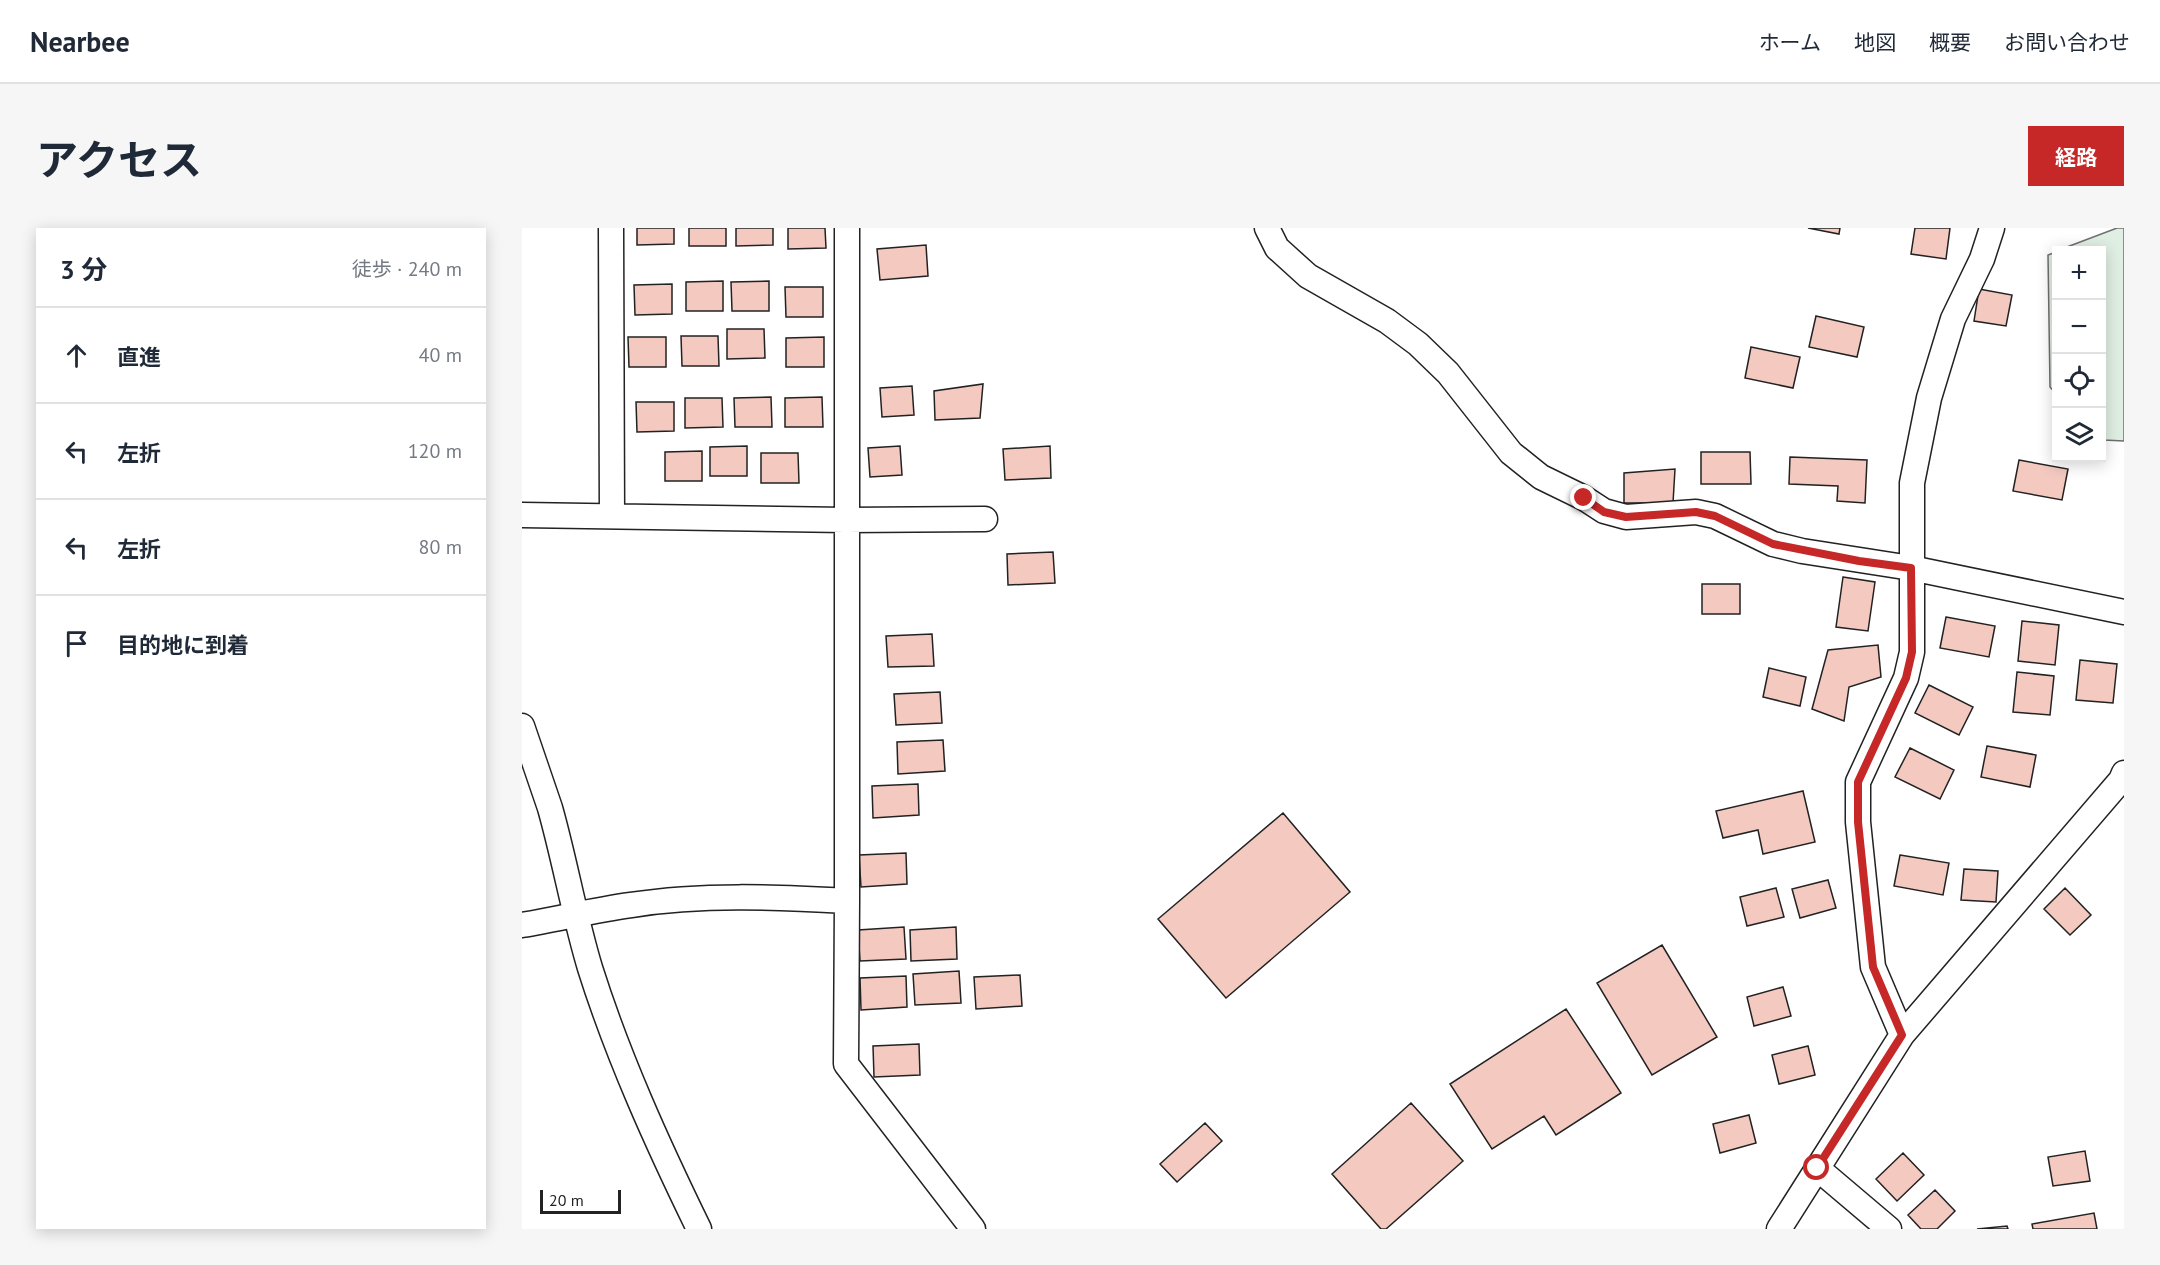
<!DOCTYPE html>
<html lang="ja">
<head>
<meta charset="utf-8">
<style>
  body { margin:0; font-family:"PT Sans","Noto Sans JP",sans-serif; background:#f6f6f7; color:#1f2937 }
  .controls { position:absolute; right:18px; top:18px; display:grid; overflow:hidden; border-radius:0px; box-shadow:0 3px 15px #0003 }
  .controls button { width:54px; height:54px; display:grid; place-items:center; padding:0; border:0; border-bottom:2px solid #e0e1e3; background:#fff; color:#1f2937; font:30px sans-serif }
  .scale { position:absolute; left:18px; bottom:15px; width:81px; box-sizing:border-box; padding-left:6px; border:3px solid #222; border-top:0; font-size:16px; line-height:21px; white-space:nowrap; color:#222; -webkit-text-stroke:4px #fff; paint-order:stroke }
  .stop { position:absolute; width:18px; height:18px; margin:-14px; border:4px solid #c62828; border-radius:50%; background:#fff }
  .stop.end { background:#c62828; border-color:#fff; box-shadow:0 2px 6px #0008 }
  .list { margin:0; padding:0; list-style:none }
  h2 { display:flex; justify-content:space-between; align-items:center; height:78px; margin:0; padding:0 24px; font-size:26px }
  h2 small { font-size:20px; font-weight:400; color:#747a83 }
  .list li { display:grid; grid-template-columns:39px 1fr auto; gap:18px; align-items:center; box-sizing:border-box; height:96px; padding:0 24px; border-top:2px solid #e0e1e3 }
  .list b { display:block; font-size:22px; white-space:nowrap }
  .list em { font-size:20px; font-style:normal; color:#747a83 }
  .icon { flex:none; width:33px; height:33px; fill:none; stroke:currentColor; stroke-width:2; stroke-linecap:round; stroke-linejoin:round }
  .map { position:relative; flex:none; width:1602px; height:1001px; overflow:hidden; border-radius:0px }
  header { display:flex; align-items:center; gap:36px; box-sizing:border-box; height:84px; padding:0 30px; background:#fff; border-bottom:2px solid #e0e1e3 }
  header strong { font-size:28px }
  nav { display:flex; gap:33px; margin-inline-start:auto; font-size:21px }
  .intro { display:flex; align-items:center; justify-content:space-between; box-sizing:border-box; height:144px; padding:0 36px }
  h1 { margin:0; font-size:42px }
  .button { padding:15px 27px; border-radius:0px; background:#c62828; color:#fff; font-size:21px; font-weight:700 }
  main { display:flex; gap:36px; padding:0 36px }
  aside { flex:1; background:#fff; border-radius:0px; box-shadow:0 3px 15px #0003 }
  .map>svg:first-child { display:block }
  .green { fill:#e0efe3; stroke:#6f6f6f; stroke-width:1.5 }
  .building { fill:#f3c9c0; stroke:#222; stroke-width:1.5 }
  .lines { fill:none; stroke-linecap:round; stroke-linejoin:round }
  .street-casing { stroke:#222; stroke-width:27 }
  .street { stroke:#fff; stroke-width:24 }
  .route { stroke:#c62828; stroke-width:8 }
</style>
</head>
<body>
<header>
<strong>Nearbee</strong>
<nav><a>ホーム</a><a>地図</a><a>概要</a><a>お問い合わせ</a></nav>
</header>
<div class="intro"><h1>アクセス</h1><a class="button">経路</a></div>
<main>
<aside>
<h2>3 分<small>徒歩 · 240 m</small></h2>
<ul class="list">
<li><svg class="icon" aria-label="ahead" viewBox="0 0 24 24"><path d="M12 20V5M6 11l6-6 6 6"/></svg><div><b>直進</b></div><em>40 m</em></li>
<li><svg class="icon" aria-label="left" viewBox="0 0 24 24"><path d="M17 20v-9H6M10 6l-5 5 5 5"/></svg><div><b>左折</b></div><em>120 m</em></li>
<li><svg class="icon" aria-label="left" viewBox="0 0 24 24"><path d="M17 20v-9H6M10 6l-5 5 5 5"/></svg><div><b>左折</b></div><em>80 m</em></li>
<li><svg class="icon" aria-label="arrive" viewBox="0 0 24 24"><path d="M6 21V4h12l-3 4 3 4H6"/></svg><div><b>目的地に到着</b></div></li>
</ul>
</aside>
<div class="map">
<svg width="1602" height="1001" viewBox="0 0 1602 1001">
  <rect width="100%" height="100%" fill="#fff"/>
  <path class="green" d="M 1595,0 L 1602,0 L 1602,213 L 1582,212 L 1580,210 L 1580,22 L 1537,22 Z
    M 1534,24 L 1534,166 L 1528,159 L 1526,27 Z"/>
  <path class="building" d="M 115,0 L 152,0 L 152,16 L 115,17 Z
    M 167,0 L 204,0 L 204,18 L 167,18 Z
    M 214,0 L 251,0 L 251,17 L 214,18 Z
    M 266,0 L 303,0 L 304,20 L 266,21 Z
    M 1286,0 L 1318,0 L 1317,6 Z
    M 1393,0 L 1428,0 L 1424,31 L 1389,26 Z
    M 404,17 L 406,48 L 358,52 L 355,21 Z
    M 201,53 L 201,83 L 164,83 L 164,54 Z
    M 247,53 L 247,83 L 210,83 L 209,54 Z
    M 150,56 L 150,86 L 113,87 L 112,57 Z
    M 263,59 L 301,59 L 301,89 L 264,89 Z
    M 1457,61 L 1490,67 L 1484,98 L 1452,93 Z
    M 1294,88 L 1342,99 L 1335,129 L 1287,119 Z
    M 205,101 L 242,101 L 243,130 L 205,131 Z
    M 159,108 L 196,108 L 197,138 L 160,138 Z
    M 106,109 L 144,109 L 144,139 L 107,139 Z
    M 302,109 L 302,139 L 264,139 L 264,110 Z
    M 1229,119 L 1278,129 L 1271,160 L 1223,150 Z
    M 461,156 L 458,190 L 413,192 L 412,163 Z
    M 390,158 L 392,187 L 360,189 L 358,160 Z
    M 249,169 L 250,199 L 213,199 L 212,170 Z
    M 300,169 L 301,199 L 263,199 L 263,170 Z
    M 163,170 L 200,170 L 201,199 L 163,200 Z
    M 114,174 L 152,174 L 152,203 L 115,204 Z
    M 225,218 L 225,248 L 188,248 L 188,219 Z
    M 378,218 L 380,247 L 348,249 L 346,220 Z
    M 528,218 L 529,250 L 483,252 L 481,221 Z
    M 180,223 L 180,253 L 143,253 L 143,224 Z
    M 1179,224 L 1228,224 L 1229,256 L 1179,256 Z
    M 239,225 L 276,225 L 277,255 L 239,255 Z
    M 1268,229 L 1345,232 L 1343,275 L 1315,273 L 1316,258 L 1267,256 Z
    M 1497,232 L 1546,241 L 1540,272 L 1491,263 Z
    M 1153,241 L 1151,275 L 1102,275 L 1102,245 Z
    M 531,324 L 533,355 L 486,357 L 485,326 Z
    M 1321,349 L 1353,354 L 1346,403 L 1314,399 Z
    M 1180,356 L 1218,356 L 1218,386 L 1180,386 Z
    M 1424,389 L 1473,398 L 1467,429 L 1418,420 Z
    M 1500,393 L 1537,397 L 1533,437 L 1496,433 Z
    M 410,406 L 412,438 L 366,439 L 364,408 Z
    M 1356,417 L 1359,449 L 1327,459 L 1322,493 L 1290,481 L 1306,422 Z
    M 1558,432 L 1595,436 L 1591,475 L 1554,472 Z
    M 1247,440 L 1284,449 L 1278,478 L 1241,469 Z
    M 1495,444 L 1532,448 L 1528,487 L 1491,484 Z
    M 1407,457 L 1451,479 L 1437,507 L 1393,485 Z
    M 418,464 L 420,495 L 374,497 L 372,466 Z
    M 421,512 L 423,543 L 376,546 L 375,514 Z
    M 1465,518 L 1514,527 L 1508,559 L 1459,549 Z
    M 1388,520 L 1432,542 L 1418,571 L 1373,549 Z
    M 396,556 L 397,587 L 351,590 L 350,558 Z
    M 1281,563 L 1293,614 L 1241,626 L 1236,602 L 1201,610 L 1194,583 Z
    M 761,585 L 828,664 L 704,770 L 636,691 Z
    M 384,625 L 385,656 L 339,659 L 337,627 Z
    M 1378,627 L 1427,635 L 1421,667 L 1372,658 Z
    M 1442,641 L 1476,643 L 1474,674 L 1439,672 Z
    M 1306,652 L 1314,680 L 1278,690 L 1270,661 Z
    M 1254,660 L 1262,689 L 1225,698 L 1218,669 Z
    M 1543,660 L 1569,687 L 1548,707 L 1522,681 Z
    M 382,699 L 384,731 L 338,733 L 336,702 Z
    M 434,699 L 435,731 L 389,733 L 388,702 Z
    M 1140,717 L 1195,809 L 1130,847 L 1075,755 Z
    M 437,743 L 439,775 L 393,777 L 391,746 Z
    M 498,747 L 500,778 L 454,781 L 452,749 Z
    M 384,748 L 385,779 L 339,782 L 338,750 Z
    M 1261,759 L 1269,788 L 1232,798 L 1225,769 Z
    M 1044,781 L 1099,865 L 1034,907 L 1022,888 L 970,921 L 928,856 Z
    M 397,816 L 398,847 L 352,849 L 351,818 Z
    M 1286,818 L 1293,847 L 1257,856 L 1250,827 Z
    M 889,875 L 941,933 L 864,1001 L 859,1001 L 810,946 Z
    M 1227,887 L 1234,915 L 1198,925 L 1191,896 Z
    M 683,895 L 700,913 L 655,954 L 638,936 Z
    M 1563,923 L 1568,953 L 1531,958 L 1526,929 Z
    M 1381,925 L 1402,947 L 1375,973 L 1354,951 Z
    M 1413,962 L 1433,983 L 1415,1001 L 1399,1001 L 1386,987 Z
    M 1572,985 L 1575,1001 L 1511,1001 L 1510,996 Z
    M 1485,998 L 1486,1001 L 1455,1001 Z"/>
  <g class="lines">
    <defs>
      <path id="street" d="M 89,0 L 90,288
        M 325,0 L 325,673
        M 745,0 L 755,20 L 786,48 L 865,93 L 896,116 L 926,145 L 989,225 L 1019,249 L 1062,270 L 1082,283 L 1104,289 L 1174,284 L 1193,288 L 1251,316 L 1280,323 L 1389,340 L 1602,384
        M 0,287 L 323,292 L 463,291
        M 0,498 C 9,525 19,553 28,580 C 43,633 52,687 68,740 C 96,829 136,917 177,1001
        M 0,697 C 36,691 72,682 109,677 C 180,666 253,669 325,673 L 324,836 L 451,1001
        M 1380,807 L 1351,739 L 1336,594 L 1336,554 L 1384,450 L 1390,424 L 1390,255 L 1407,170 L 1431,91 L 1460,31 L 1470,0
        M 1295,940 L 1367,1001
        M 1257,1001 L 1380,807 L 1599,552 L 1602,545"/>
    </defs>
    <use href="#street" class="street-casing"/>
    <use href="#street" class="street"/>
  </g>
  <g class="lines">
    <path class="route" d="M 1062,270 L 1082,284 L 1104,289 L 1174,284 L 1193,288 L 1251,316 L 1337,333 L 1389,340 L 1390,424 L 1384,450 L 1336,554 L 1336,594 L 1351,739 L 1380,807 L 1295,940"/>
  </g>
</svg>
<div class="controls">
<button>+</button>
<button>−</button>
<button><svg class="icon" aria-label="locate" viewBox="0 0 24 24"><circle cx="12" cy="12" r="6"/><path d="M12 2v4M12 18v4M2 12h4M18 12h4"/></svg></button>
<button><svg class="icon" aria-label="layers" viewBox="0 0 24 24"><path d="M12 4l9 5-9 5-9-5zM3 14l9 5 9-5"/></svg></button>
</div>
<div class="scale">20 m</div>
<div class="stop" style="left:1295px;top:940px"></div>
<div class="stop end" style="left:1062px;top:270px"></div>
</div>
</main>
</body>
</html>
